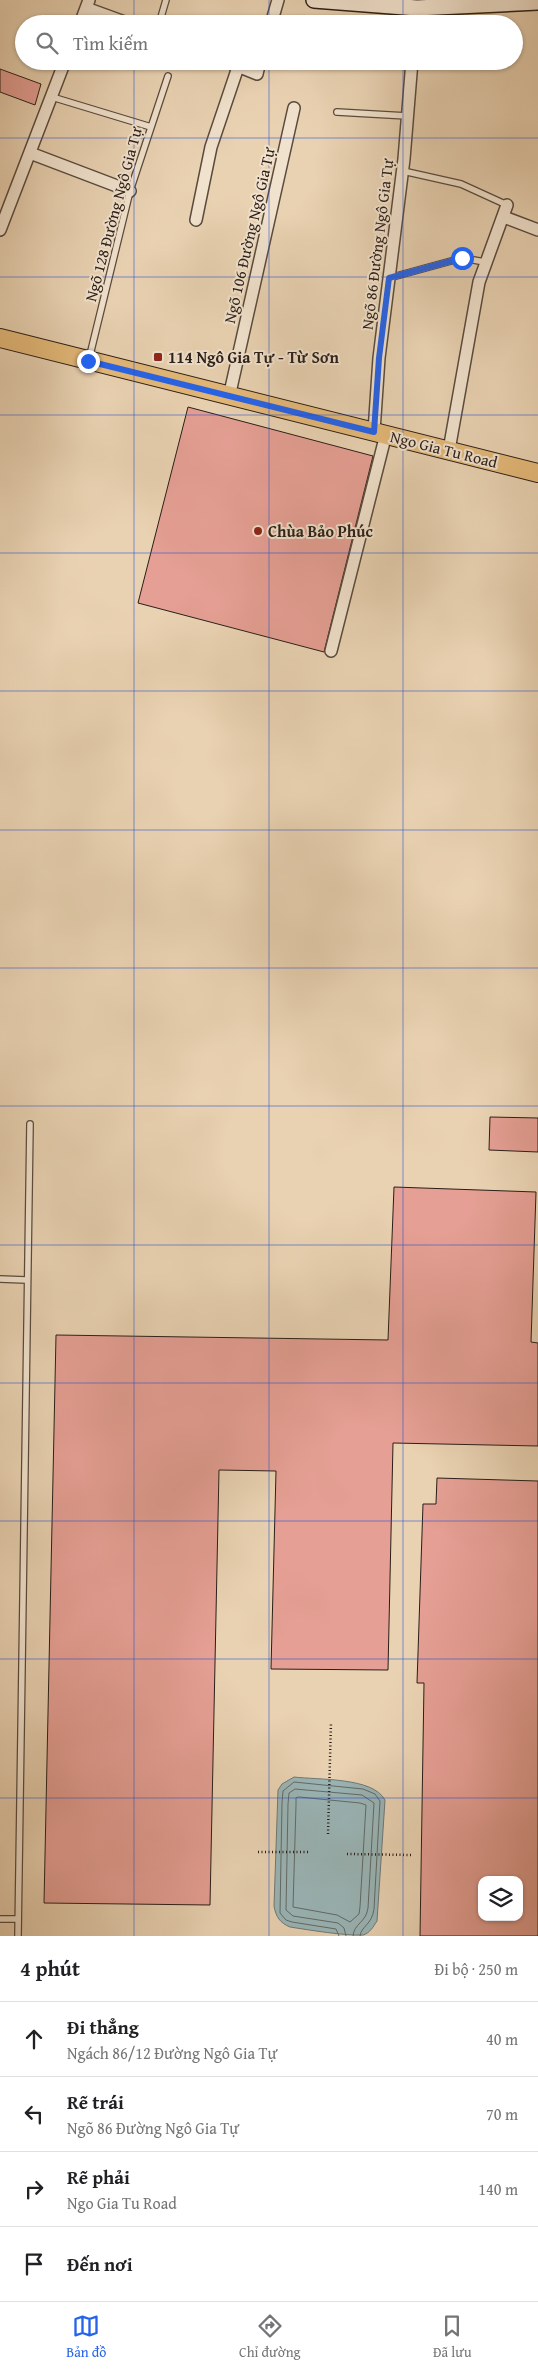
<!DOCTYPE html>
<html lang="vi">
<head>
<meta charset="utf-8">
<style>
  body { margin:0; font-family:"Gentium Book Plus",serif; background:#f2f2f2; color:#202124 }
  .controls { position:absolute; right:15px; bottom:15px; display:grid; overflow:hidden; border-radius:10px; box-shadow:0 1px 4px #0004 }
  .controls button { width:45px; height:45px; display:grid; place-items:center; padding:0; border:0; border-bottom:1px solid #e0e0e0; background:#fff; color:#202124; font:25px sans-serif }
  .stop { position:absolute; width:15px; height:15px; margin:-11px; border:4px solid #2563eb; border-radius:50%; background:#fff }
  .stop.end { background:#2563eb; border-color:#fff; box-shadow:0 1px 5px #0008 }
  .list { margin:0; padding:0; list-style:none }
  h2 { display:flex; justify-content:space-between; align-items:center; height:65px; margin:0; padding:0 20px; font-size:21px }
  h2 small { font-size:16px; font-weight:400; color:#757577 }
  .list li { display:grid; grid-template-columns:32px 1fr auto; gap:15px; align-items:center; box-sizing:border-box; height:75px; padding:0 20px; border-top:1px solid #e0e0e0 }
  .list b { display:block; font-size:19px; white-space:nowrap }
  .list p { margin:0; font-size:16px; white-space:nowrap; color:#757577 }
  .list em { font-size:16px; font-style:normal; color:#757577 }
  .icon { flex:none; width:28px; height:28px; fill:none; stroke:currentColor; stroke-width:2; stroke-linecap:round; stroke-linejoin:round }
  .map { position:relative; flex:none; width:538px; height:1936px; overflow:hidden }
  .search { position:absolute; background:#fff; box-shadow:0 1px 4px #0004; left:15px; right:15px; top:15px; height:55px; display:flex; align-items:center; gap:12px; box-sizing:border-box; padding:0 18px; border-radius:28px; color:#757577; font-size:19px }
  .sheet { height:365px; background:#fff }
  nav { display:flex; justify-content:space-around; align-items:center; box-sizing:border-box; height:70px; border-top:1px solid #e0e0e0; background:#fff; font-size:14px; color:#757577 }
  nav a { display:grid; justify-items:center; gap:2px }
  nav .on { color:#2563eb }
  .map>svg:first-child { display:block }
  .water { fill:#9ab5b6; stroke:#6d7977 }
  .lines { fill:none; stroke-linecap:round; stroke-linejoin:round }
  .shore { stroke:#626a67; stroke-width:1 }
  .building { fill:#e59f94; stroke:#2a1e18; fill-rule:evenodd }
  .lane-casing { stroke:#5a4b3e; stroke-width:8 }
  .street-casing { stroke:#5a4b3e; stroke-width:14 }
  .secondary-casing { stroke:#2a1e18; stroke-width:18 }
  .primary-casing { stroke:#2a1e18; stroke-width:20 }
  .path { stroke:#2a1e18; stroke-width:2.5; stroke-dasharray:1 2.5; stroke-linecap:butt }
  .lane { stroke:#f1e2cd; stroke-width:5.5 }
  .street { stroke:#f1e2cd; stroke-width:11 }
  .secondary { stroke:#f1e2cd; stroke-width:15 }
  .primary { stroke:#e4b979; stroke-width:18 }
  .route { stroke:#2563eb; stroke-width:6 }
  .grid { fill:none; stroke:#1d4ed8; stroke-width:1; stroke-opacity:0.55 }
  .poi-dot { fill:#8f2418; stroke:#f1e2cd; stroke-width:2 }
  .labels { text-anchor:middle; stroke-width:4; stroke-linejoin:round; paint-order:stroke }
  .street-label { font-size:16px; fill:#2a1e18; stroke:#f1e2cd }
  .poi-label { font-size:16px; font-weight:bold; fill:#2a1e18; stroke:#f1e2cd; text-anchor:start }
</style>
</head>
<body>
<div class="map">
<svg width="538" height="1936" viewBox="0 0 538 1936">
  <rect width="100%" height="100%" fill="#e9d2b2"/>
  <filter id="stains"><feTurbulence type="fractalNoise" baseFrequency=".004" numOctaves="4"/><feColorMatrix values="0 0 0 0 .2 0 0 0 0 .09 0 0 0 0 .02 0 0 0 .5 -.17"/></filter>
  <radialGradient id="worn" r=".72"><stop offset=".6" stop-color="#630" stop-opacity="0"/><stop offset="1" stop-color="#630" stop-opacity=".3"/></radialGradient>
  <path class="water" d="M 294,1777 C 318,1780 373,1777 385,1800 L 377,1921 C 373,1927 370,1933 363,1935 C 346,1936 309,1930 290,1927 C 280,1923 276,1917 274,1906 L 278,1790 L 282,1784 Z"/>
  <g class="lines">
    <path class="shore" d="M 299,1797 L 360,1803 L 366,1805 L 360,1907 L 359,1914 L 350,1922 L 337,1915 L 293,1907 L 296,1805 L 296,1798 Z
      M 339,1936 L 336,1929 L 292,1922 L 286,1920 L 280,1913 L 282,1803 L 283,1791 L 294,1782 L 363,1789 L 375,1794 L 380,1801 L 374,1909 C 372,1925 361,1926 360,1936
      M 346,1936 L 344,1928 L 338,1923 L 293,1916 L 286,1910 L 288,1804 L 289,1793 L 295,1789 L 362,1795 L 374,1803 L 368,1908 C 366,1923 354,1923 353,1936"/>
  </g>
  <path class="building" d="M 0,69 L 41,84 L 35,105 L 0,92 Z
    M 188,407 L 373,456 L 324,652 L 138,603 Z
    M 490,1117 L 538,1118 L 538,1152 L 489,1150 Z
    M 394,1187 L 536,1192 L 531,1342 L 538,1343 L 538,1446 L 393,1443 L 388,1670 L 271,1669 L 276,1471 L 219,1470 L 210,1905 L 44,1903 L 56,1335 L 388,1340 Z
    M 437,1478 L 538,1481 L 538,1936 L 420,1936 L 424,1683 L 417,1683 L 423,1504 L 436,1504 ZM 482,1880 L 519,1880 L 519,1917 L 482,1917 Z"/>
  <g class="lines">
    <defs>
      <path id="lane" d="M 159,24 L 166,0
        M 52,97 L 151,127
        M 337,112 L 407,116
        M 403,171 L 461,184 L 507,205
        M 389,278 L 462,258 L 485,262
        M 89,359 L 130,191 L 168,76
        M 0,1279 L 26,1280
        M 0,1919 L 18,1919
        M 18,1936 L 30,1124"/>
      <path id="street" d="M 86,8 L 130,24
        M 80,24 L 89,0
        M 271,24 L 278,0
        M 415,24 L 417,8
        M 225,61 L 257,74 L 260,61
        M 30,153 L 130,191
        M 504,217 L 538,230
        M 196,220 L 211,147 L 238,67
        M 0,230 L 65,61
        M 229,397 L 294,108
        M 374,431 L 379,358 L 404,159 L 412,61
        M 449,450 L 479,282 L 507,205
        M 331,651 L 386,434"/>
      <path id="secondary" d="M 314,0 L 417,8 L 538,2"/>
      <path id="primary" d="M 0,338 L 538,473"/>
    </defs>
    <use href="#lane" class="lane-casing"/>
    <use href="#street" class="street-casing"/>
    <use href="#secondary" class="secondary-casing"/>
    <use href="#primary" class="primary-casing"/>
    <path class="path" d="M 328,1834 L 331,1722
      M 258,1852 L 310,1852
      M 347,1854 L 412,1855"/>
    <use href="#lane" class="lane"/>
    <use href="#street" class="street"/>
    <use href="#secondary" class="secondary"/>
    <use href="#primary" class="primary"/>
  </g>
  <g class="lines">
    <path class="route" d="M 88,361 L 374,432 L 379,358 L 389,278 L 462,258"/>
  </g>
  <path class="grid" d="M 134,0 L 134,24M 269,0 L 269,24M 403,0 L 403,24M 134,61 L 134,1936M 269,61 L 269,1936M 403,61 L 403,1936M 0,138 L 538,138M 0,277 L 538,277M 0,415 L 538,415M 0,553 L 538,553M 0,691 L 538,691M 0,830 L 538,830M 0,968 L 538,968M 0,1106 L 538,1106M 0,1245 L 538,1245M 0,1383 L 538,1383M 0,1521 L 538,1521M 0,1659 L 538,1659M 0,1798 L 538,1798"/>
  <g class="poi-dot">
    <rect x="153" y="352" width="10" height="10" rx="2.5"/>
    <circle cx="258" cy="531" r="5"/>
  </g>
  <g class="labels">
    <g class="street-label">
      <text transform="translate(113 214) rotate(-75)" y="6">Ngõ 128 Đường Ngô Gia Tự</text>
      <text transform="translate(249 235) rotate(-77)" y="6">Ngõ 106 Đường Ngô Gia Tự</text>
      <text transform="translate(377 244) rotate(-83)" y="6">Ngõ 86 Đường Ngô Gia Tự</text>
      <text transform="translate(444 449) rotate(14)" y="6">Ngo Gia Tu Road</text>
    </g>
    <g class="poi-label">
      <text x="168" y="363">114 Ngô Gia Tự - Từ Sơn</text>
      <text x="268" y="537">Chùa Bảo Phúc</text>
    </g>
  </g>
  <rect width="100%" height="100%" filter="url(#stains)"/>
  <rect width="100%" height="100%" fill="url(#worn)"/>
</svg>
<div class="controls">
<button><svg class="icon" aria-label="layers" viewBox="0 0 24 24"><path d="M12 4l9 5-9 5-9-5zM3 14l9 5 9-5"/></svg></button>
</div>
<div class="stop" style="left:462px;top:258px"></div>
<div class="stop end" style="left:88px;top:361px"></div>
<div class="search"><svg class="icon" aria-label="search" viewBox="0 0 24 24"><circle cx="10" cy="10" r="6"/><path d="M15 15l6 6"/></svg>Tìm kiếm</div>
</div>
<section class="sheet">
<h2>4 phút<small>Đi bộ · 250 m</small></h2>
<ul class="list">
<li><svg class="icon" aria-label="ahead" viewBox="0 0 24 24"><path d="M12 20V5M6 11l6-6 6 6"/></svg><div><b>Đi thẳng</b><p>Ngách 86/12 Đường Ngô Gia Tự</p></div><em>40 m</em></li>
<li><svg class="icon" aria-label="left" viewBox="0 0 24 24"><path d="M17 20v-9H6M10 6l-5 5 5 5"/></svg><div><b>Rẽ trái</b><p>Ngõ 86 Đường Ngô Gia Tự</p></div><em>70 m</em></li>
<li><svg class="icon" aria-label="right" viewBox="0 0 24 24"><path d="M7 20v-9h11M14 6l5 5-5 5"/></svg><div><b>Rẽ phải</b><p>Ngo Gia Tu Road</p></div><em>140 m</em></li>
<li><svg class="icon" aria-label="arrive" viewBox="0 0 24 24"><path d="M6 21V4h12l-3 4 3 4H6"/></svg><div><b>Đến nơi</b></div></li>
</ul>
</section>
<nav>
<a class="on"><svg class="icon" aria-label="map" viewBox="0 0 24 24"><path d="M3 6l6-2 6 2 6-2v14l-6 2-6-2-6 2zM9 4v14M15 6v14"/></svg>Bản đồ</a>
<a><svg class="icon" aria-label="directions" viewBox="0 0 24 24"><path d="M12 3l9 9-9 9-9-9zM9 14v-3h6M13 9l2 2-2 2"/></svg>Chỉ đường</a>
<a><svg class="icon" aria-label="saved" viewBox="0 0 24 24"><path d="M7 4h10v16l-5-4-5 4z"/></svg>Đã lưu</a>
</nav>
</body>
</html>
